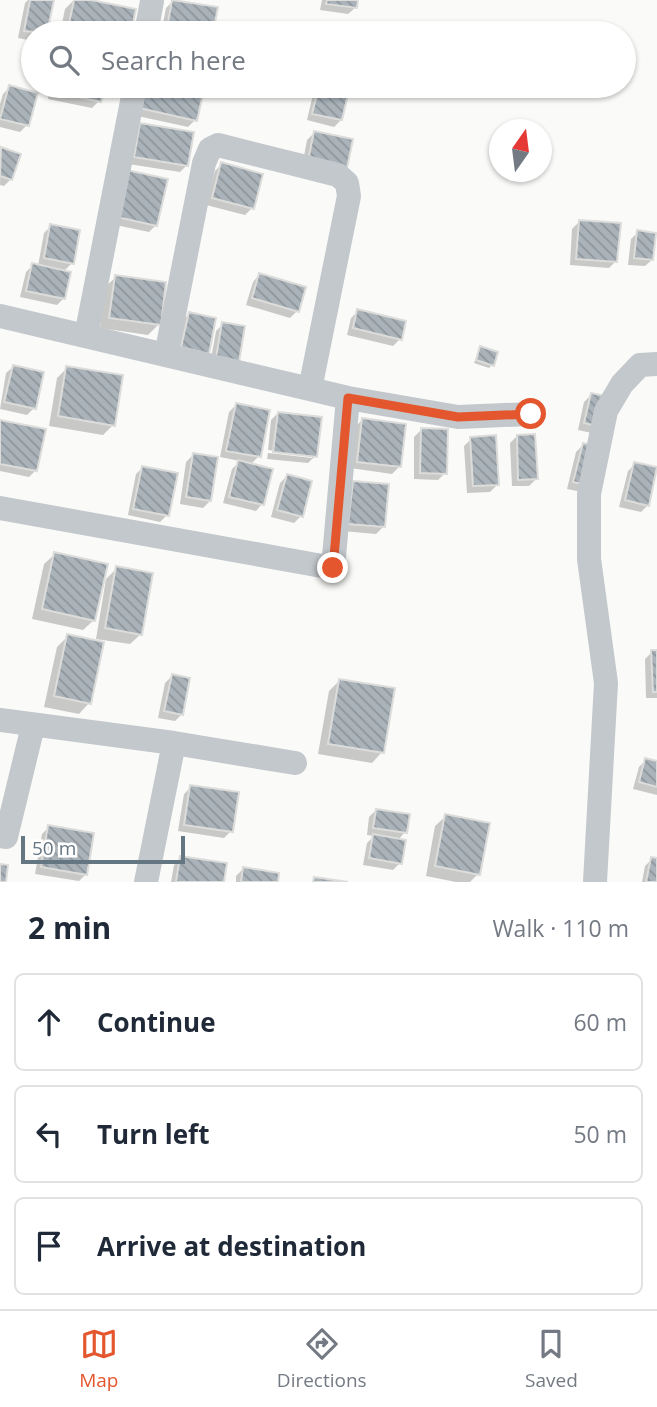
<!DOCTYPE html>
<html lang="en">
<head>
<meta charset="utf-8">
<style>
  body { margin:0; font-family:"Open Sans",sans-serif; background:#f2f2f3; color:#1f2937 }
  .compass { position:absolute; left:489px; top:119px; width:63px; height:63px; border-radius:50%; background:#fff; box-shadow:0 2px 5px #0004; rotate:14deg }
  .scale { position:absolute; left:21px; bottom:18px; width:164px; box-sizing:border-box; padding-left:7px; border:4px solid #657683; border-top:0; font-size:19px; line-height:24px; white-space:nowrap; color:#657683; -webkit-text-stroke:5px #fff; paint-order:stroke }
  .stop { position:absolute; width:21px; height:21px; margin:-16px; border:5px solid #e4572e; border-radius:50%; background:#fff }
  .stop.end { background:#e4572e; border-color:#fff; box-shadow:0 2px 7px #0008 }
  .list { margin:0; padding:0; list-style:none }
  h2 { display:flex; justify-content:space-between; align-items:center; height:91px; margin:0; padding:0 28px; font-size:30px }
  h2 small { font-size:23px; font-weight:400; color:#747a83 }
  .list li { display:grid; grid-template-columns:46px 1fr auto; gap:21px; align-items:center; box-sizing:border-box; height:98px; margin:0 14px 14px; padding:0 14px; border:2px solid #e0e1e3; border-radius:10px }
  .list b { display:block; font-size:26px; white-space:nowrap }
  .list em { font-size:23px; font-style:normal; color:#747a83 }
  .icon { flex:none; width:38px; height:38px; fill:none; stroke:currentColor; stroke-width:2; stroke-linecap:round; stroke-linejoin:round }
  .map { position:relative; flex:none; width:657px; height:882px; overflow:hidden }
  .search { position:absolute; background:#fff; box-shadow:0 2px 5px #0004; left:21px; right:21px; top:21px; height:77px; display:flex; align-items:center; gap:18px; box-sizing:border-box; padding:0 24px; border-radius:38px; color:#747a83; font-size:26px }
  .sheet { height:427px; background:#fff }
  nav { display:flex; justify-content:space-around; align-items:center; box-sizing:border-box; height:98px; border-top:2px solid #e0e1e3; background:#fff; font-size:19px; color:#747a83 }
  nav a { display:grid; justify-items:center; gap:4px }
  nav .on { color:#e4572e }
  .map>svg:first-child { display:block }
  .shadow { fill:#0003 }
  .building { fill:url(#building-back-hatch); stroke:#dcdcda; stroke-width:2 }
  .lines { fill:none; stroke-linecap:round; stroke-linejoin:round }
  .minor { stroke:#c3c8cc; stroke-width:24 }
  .route { stroke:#e4572e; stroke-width:9 }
</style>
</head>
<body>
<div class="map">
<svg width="657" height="882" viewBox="0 0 657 882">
  <defs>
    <pattern id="building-back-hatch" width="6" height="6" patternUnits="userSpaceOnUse" patternTransform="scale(1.75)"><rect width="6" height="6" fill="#aab3b9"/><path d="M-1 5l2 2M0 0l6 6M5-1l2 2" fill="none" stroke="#8e969c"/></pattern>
  </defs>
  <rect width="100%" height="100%" fill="#fafaf8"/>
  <path class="shadow" d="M 28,0 L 52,1 L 45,33 L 33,33 L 33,41 L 18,38 L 25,3 Z
    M 74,0 L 134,11 L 129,33 L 60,33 L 65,9 Z
    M 322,0 L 357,0 L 355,8 L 348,14 L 320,10 Z
    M 173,1 L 216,9 L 212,33 L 161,33 L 166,8 Z
    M 51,86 L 103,86 L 99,101 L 92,108 L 48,99 Z
    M 140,86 L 179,86 L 202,91 L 195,120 L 188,127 L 133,115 Z
    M 315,86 L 348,86 L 341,120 L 334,127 L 307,120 Z
    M 10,87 L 27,125 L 20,132 L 0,127 L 0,104 L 3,94 Z
    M 134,132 L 187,165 L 180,172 L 128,164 Z
    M 314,133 L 351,140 L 302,167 L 307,140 Z
    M 1,149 L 11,179 L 4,186 L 0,185 Z
    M 222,164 L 252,208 L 245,215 L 206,205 L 215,171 Z
    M 120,179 L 156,225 L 149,232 L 111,224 Z
    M 579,222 L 616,261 L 609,268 L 570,265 L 572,229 Z
    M 51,226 L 72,263 L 63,272 L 64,298 L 57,305 L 20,297 L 26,272 L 33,265 L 38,266 L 44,233 Z
    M 638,232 L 652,260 L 645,266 L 628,265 L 631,239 Z
    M 259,275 L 297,311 L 290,318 L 246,305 L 253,282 Z
    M 116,277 L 159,324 L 148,335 L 100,328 L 105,287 Z
    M 358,311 L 400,339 L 393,346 L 347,335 L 351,318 Z
    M 189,314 L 214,319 L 175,354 L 182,321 Z
    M 223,324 L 236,367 L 209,370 L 216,331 Z
    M 481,348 L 492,365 L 489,368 L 474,363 Z
    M 13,367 L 34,408 L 27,415 L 0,409 L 6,373 Z
    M 67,368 L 113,425 L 103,435 L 49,426 L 57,378 Z
    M 591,395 L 601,435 L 578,430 L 584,402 Z
    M 236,405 L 259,456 L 250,465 L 262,504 L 256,511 L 223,503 L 232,469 L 240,461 L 220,457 L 229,412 Z
    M 278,413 L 315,456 L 308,463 L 267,459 L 268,453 L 312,458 L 312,455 L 268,450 L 271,420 Z
    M 362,420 L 399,467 L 392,474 L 350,468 L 355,427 Z
    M 0,421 L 36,470 L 29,477 L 0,471 Z
    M 421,430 L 445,473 L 438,480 L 414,479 L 414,437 Z
    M 517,436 L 536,479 L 529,486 L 512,486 L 510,443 Z
    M 471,439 L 497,485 L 490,492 L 467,493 L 464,446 Z
    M 583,445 L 582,492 L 567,489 L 576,452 Z
    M 193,455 L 210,501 L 203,508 L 180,504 L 186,462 Z
    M 635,464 L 648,505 L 641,512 L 619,507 L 628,471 Z
    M 143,467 L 167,515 L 160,522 L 128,515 L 136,474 Z
    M 287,476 L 301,516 L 294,523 L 271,517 L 280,483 Z
    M 346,490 L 383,527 L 376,534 L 342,531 Z
    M 55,554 L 94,620 L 83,630 L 32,619 L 44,564 Z
    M 117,568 L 141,634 L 130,644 L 96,639 L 106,579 Z
    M 68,636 L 89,703 L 79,714 L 44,707 L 57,647 Z
    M 652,652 L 657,652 L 657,698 L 646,698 L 645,659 Z
    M 172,676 L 182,714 L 175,721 L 158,718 L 165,683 Z
    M 339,681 L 382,752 L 372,763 L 318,754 L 329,691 Z
    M 646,760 L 657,763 L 657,795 L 633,789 L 639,767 Z
    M 191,787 L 231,831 L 224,838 L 178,831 L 184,794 Z
    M 376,810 L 405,832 L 398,840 L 400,863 L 393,870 L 363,865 L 367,843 L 374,836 L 367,835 L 369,817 Z
    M 446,816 L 478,874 L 470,882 L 456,882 L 426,876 L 435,826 Z
    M 49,827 L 86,874 L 79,881 L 35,874 L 42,834 Z
    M 181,858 L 222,882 L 171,882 L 174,865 Z
    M 652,859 L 657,860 L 657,882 L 642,882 L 645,866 Z
    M 243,869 L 276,882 L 236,882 L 236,876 Z"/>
  <path class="building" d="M 30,0 L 54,0 L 47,33 L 24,31 Z
    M 74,0 L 91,0 L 136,9 L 131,33 L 67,33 Z
    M 172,0 L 218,7 L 213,33 L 196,33 L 167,28 Z
    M 327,0 L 358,0 L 357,8 L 326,4 Z
    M 9,85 L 38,93 L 29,126 L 0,119 Z
    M 55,86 L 105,86 L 101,102 L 54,92 Z
    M 144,86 L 188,86 L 204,89 L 197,121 L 139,108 Z
    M 319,86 L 350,86 L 342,120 L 312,114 Z
    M 140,123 L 194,132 L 188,166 L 134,157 Z
    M 314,131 L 353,139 L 347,168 L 308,161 Z
    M 1,147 L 21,154 L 12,180 L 0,176 Z
    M 221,162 L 263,174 L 254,209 L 212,198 Z
    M 127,170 L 168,179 L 157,226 L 117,217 Z
    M 579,220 L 621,223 L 617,262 L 576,259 Z
    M 50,224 L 80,230 L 74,264 L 44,258 Z
    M 637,230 L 656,233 L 653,260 L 634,258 Z
    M 32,263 L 71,272 L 65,299 L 26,291 Z
    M 259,273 L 306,287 L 299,312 L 252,298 Z
    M 115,275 L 166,282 L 161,325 L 109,318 Z
    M 357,309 L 406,321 L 402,340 L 353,328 Z
    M 189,312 L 216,318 L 209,354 L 181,347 Z
    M 222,322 L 245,326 L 238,368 L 215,364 Z
    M 480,346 L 498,352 L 494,366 L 476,360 Z
    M 13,365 L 44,372 L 36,409 L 4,402 Z
    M 66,366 L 123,375 L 115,426 L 58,416 Z
    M 591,393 L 615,398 L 609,429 L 584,423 Z
    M 236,403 L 270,410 L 261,457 L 226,451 Z
    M 278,412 L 322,417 L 317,457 L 273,452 Z
    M 362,418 L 406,424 L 401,467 L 357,462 Z
    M 0,420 L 46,429 L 37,471 L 0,464 Z
    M 421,428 L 448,429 L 447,474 L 420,473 Z
    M 535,434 L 538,479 L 518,480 L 517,435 Z
    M 496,435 L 499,485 L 473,486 L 470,437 Z
    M 583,443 L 601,447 L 591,486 L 573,482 Z
    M 193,453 L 218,457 L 211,501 L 186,497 Z
    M 238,460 L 273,469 L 264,505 L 229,497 Z
    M 634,462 L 657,467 L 649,506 L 625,500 Z
    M 142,466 L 178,473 L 169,516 L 133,509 Z
    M 287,474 L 312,481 L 303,517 L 277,510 Z
    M 353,481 L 389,484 L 385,527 L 348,524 Z
    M 54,552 L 108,564 L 95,621 L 42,609 Z
    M 116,566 L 153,573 L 142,635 L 105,628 Z
    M 67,634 L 104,642 L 91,704 L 54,696 Z
    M 651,650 L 657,650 L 657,692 L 653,692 Z
    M 172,674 L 190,678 L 183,715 L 164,711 Z
    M 339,679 L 395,688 L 384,753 L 328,744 Z
    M 645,758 L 657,761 L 657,787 L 639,782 Z
    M 190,785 L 239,792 L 233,832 L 184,825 Z
    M 376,809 L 410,814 L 407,833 L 373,828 Z
    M 445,814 L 490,823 L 480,875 L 435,866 Z
    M 48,825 L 94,833 L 87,875 L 41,867 Z
    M 373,834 L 406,840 L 402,864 L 369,858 Z
    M 180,856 L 227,863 L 224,882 L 176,882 Z
    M 651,857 L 657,858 L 657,882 L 646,882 Z
    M 0,864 L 8,865 L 6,882 L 0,882 Z
    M 243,867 L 279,873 L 278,882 L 241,882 Z
    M 314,877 L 348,882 L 313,882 Z"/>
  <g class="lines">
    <path class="minor" d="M 146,33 L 152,1
      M 0,316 L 348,398 L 458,417 L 531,414
      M 86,336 L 135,86
      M 166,355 L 204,163 L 210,149 L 218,145 L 338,175 L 347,183 L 349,196 L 310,389
      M 0,508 L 333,568 L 348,398
      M 0,720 L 174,743 L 295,763
      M 0,836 L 6,837 L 33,726
      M 146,882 L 174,743
      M 595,882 L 606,683 L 589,559 L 589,494 L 606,411 L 622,384 L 640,365 L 657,364"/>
  </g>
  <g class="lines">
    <path class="route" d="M 333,568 L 348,398 L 458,417 L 531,414"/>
  </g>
</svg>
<svg class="compass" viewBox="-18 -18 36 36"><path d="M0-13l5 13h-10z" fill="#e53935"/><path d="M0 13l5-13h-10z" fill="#747a83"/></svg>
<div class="scale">50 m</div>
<div class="stop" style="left:531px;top:414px"></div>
<div class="stop end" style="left:333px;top:568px"></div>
<div class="search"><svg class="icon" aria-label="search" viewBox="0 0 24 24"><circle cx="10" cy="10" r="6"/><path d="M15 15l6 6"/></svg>Search here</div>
</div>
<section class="sheet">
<h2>2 min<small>Walk · 110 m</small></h2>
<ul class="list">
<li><svg class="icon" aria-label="ahead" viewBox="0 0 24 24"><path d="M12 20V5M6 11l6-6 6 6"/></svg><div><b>Continue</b></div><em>60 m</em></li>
<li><svg class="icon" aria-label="left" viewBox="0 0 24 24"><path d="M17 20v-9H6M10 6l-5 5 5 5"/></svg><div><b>Turn left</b></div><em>50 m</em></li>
<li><svg class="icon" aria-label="arrive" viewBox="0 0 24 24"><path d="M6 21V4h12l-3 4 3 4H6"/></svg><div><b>Arrive at destination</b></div></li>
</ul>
</section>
<nav>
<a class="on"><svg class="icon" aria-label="map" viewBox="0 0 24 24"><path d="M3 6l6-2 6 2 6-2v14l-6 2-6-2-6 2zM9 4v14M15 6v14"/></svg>Map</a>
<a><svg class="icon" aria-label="directions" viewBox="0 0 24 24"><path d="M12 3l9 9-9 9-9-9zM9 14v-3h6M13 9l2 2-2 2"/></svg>Directions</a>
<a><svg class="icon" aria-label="saved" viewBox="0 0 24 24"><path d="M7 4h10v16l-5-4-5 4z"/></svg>Saved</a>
</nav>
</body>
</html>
